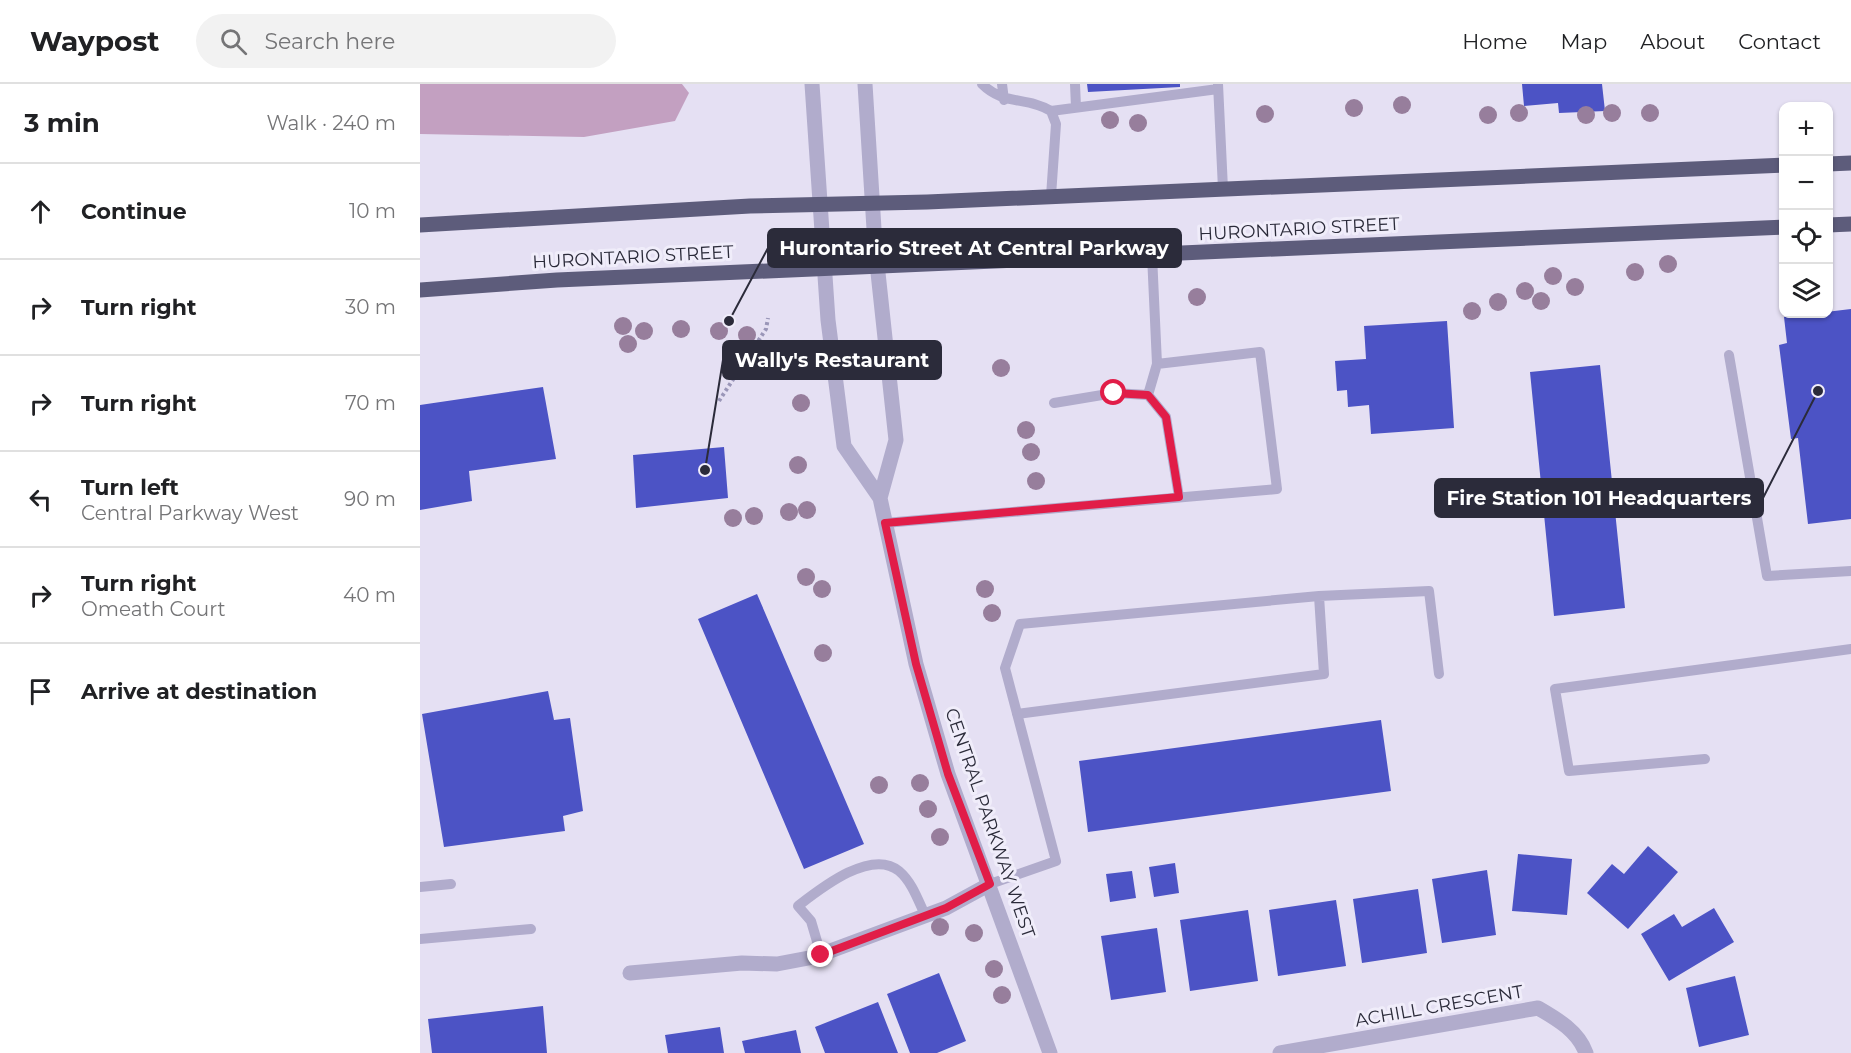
<!DOCTYPE html>
<html lang="en">
<head>
<meta charset="utf-8">
<style>
  body { margin:0; font-family:Montserrat,sans-serif; background:#f2f2f2; color:#202124 }
  .controls { position:absolute; right:18px; top:18px; display:grid; overflow:hidden; border-radius:12px; box-shadow:0 2px 4px #0004 }
  .controls button { width:54px; height:54px; display:grid; place-items:center; padding:0; border:0; border-bottom:2px solid #e0e0e0; background:#fff; color:#202124; font:30px sans-serif }
  .stop { position:absolute; width:18px; height:18px; margin:-14px; border:4px solid #e11d48; border-radius:50%; background:#fff }
  .stop.end { background:#e11d48; border-color:#fff; box-shadow:0 2px 6px #0008 }
  .list { margin:0; padding:0; list-style:none }
  h2 { display:flex; justify-content:space-between; align-items:center; height:78px; margin:0; padding:0 24px; font-size:26px }
  h2 small { font-size:20px; font-weight:400; color:#757577 }
  .list li { display:grid; grid-template-columns:39px 1fr auto; gap:18px; align-items:center; box-sizing:border-box; height:96px; padding:0 24px; border-top:2px solid #e0e0e0 }
  .list b { display:block; font-size:22px; white-space:nowrap }
  .list p { margin:0; font-size:20px; white-space:nowrap; color:#757577 }
  .list em { font-size:20px; font-style:normal; color:#757577 }
  .icon { flex:none; width:33px; height:33px; fill:none; stroke:currentColor; stroke-width:2; stroke-linecap:round; stroke-linejoin:round }
  .map { position:relative; flex:none; width:1431px; height:969px; overflow:hidden }
  header { display:flex; align-items:center; gap:36px; box-sizing:border-box; height:84px; padding:0 30px; background:#fff; border-bottom:2px solid #e0e0e0 }
  header strong { font-size:28px }
  nav { display:flex; gap:33px; margin-inline-start:auto; font-size:21px }
  .search { width:420px; height:54px; background:#f2f2f2; display:flex; align-items:center; gap:15px; box-sizing:border-box; padding:0 21px; border-radius:33px; color:#757577; font-size:22px }
  main { display:flex }
  aside { flex:1; background:#fff }
  .map>svg:first-child { display:block }
  .green { fill:#c3a0c1 }
  .building { fill:#4c53c5 }
  .lines { fill:none; stroke-linecap:round; stroke-linejoin:round }
  .path { stroke:#9a96b8; stroke-width:4; stroke-dasharray:3 3; stroke-linecap:butt }
  .service { stroke:#b1accc; stroke-width:10 }
  .minor { stroke:#b1accc; stroke-width:15 }
  .tertiary { stroke:#b1accc; stroke-width:15 }
  .primary { stroke:#5d5c7b; stroke-width:15 }
  .tree { fill:#977e9c }
  .route { stroke:#e11d48; stroke-width:8 }
  .labels { text-anchor:middle; stroke-width:6; stroke-linejoin:round; paint-order:stroke }
  .street-label { font-size:18px; fill:#2b2b3a; stroke:#f0edfa }
  .leader { fill:none; stroke:#2b2b3a; stroke-width:2 }
  .callout-dot { fill:#2b2b3a; stroke:#f0edfa; stroke-width:2 }
  .callout { fill:#2b2b3a; stroke:#2b2b3a; stroke-width:2 }
  .callout-label { font-size:20px; text-anchor:middle; font-weight:bold; fill:#fff }
</style>
</head>
<body>
<header>
<strong>Waypost</strong>
<div class="search"><svg class="icon" aria-label="search" viewBox="0 0 24 24"><circle cx="10" cy="10" r="6"/><path d="M15 15l6 6"/></svg>Search here</div>
<nav><a>Home</a><a>Map</a><a>About</a><a>Contact</a></nav>
</header>
<main>
<aside>
<h2>3 min<small>Walk · 240 m</small></h2>
<ul class="list">
<li><svg class="icon" aria-label="ahead" viewBox="0 0 24 24"><path d="M12 20V5M6 11l6-6 6 6"/></svg><div><b>Continue</b></div><em>10 m</em></li>
<li><svg class="icon" aria-label="right" viewBox="0 0 24 24"><path d="M7 20v-9h11M14 6l5 5-5 5"/></svg><div><b>Turn right</b></div><em>30 m</em></li>
<li><svg class="icon" aria-label="right" viewBox="0 0 24 24"><path d="M7 20v-9h11M14 6l5 5-5 5"/></svg><div><b>Turn right</b></div><em>70 m</em></li>
<li><svg class="icon" aria-label="left" viewBox="0 0 24 24"><path d="M17 20v-9H6M10 6l-5 5 5 5"/></svg><div><b>Turn left</b><p>Central Parkway West</p></div><em>90 m</em></li>
<li><svg class="icon" aria-label="right" viewBox="0 0 24 24"><path d="M7 20v-9h11M14 6l5 5-5 5"/></svg><div><b>Turn right</b><p>Omeath Court</p></div><em>40 m</em></li>
<li><svg class="icon" aria-label="arrive" viewBox="0 0 24 24"><path d="M6 21V4h12l-3 4 3 4H6"/></svg><div><b>Arrive at destination</b></div></li>
</ul>
</aside>
<div class="map">
<svg width="1431" height="969" viewBox="0 0 1431 969">
  <rect width="100%" height="100%" fill="#e5e0f3"/>
  <path class="green" d="M 0,0 L 262,0 L 269,9 L 255,37 L 164,53 L 0,50 Z"/>
  <path class="building" d="M 667,0 L 760,0 L 760,3 L 668,8 Z
    M 1102,0 L 1182,0 L 1185,27 L 1139,29 L 1138,19 L 1104,22 Z
    M 1431,225 L 1431,435 L 1388,440 L 1378,354 L 1371,355 L 1359,261 L 1367,259 L 1364,233 Z
    M 1027,237 L 1034,344 L 951,350 L 949,321 L 928,323 L 927,306 L 917,307 L 915,277 L 946,275 L 944,242 Z
    M 1180,281 L 1205,524 L 1134,532 L 1110,288 Z
    M 123,303 L 136,375 L 49,387 L 52,417 L 0,426 L 0,321 Z
    M 304,363 L 308,414 L 216,424 L 213,371 Z
    M 337,510 L 444,760 L 384,785 L 278,535 Z
    M 128,607 L 134,636 L 150,634 L 163,727 L 143,732 L 145,747 L 24,763 L 2,630 Z
    M 961,636 L 971,707 L 668,748 L 659,677 Z
    M 1228,762 L 1258,788 L 1208,845 L 1167,809 L 1192,780 L 1204,790 Z
    M 1098,770 L 1152,775 L 1147,831 L 1092,827 Z
    M 755,779 L 759,809 L 734,813 L 729,783 Z
    M 1067,786 L 1076,851 L 1022,859 L 1012,795 Z
    M 712,787 L 716,814 L 690,818 L 686,790 Z
    M 998,805 L 1007,869 L 942,879 L 933,815 Z
    M 916,816 L 926,882 L 858,892 L 849,826 Z
    M 1294,824 L 1314,858 L 1249,897 L 1221,850 L 1254,830 L 1262,843 Z
    M 828,826 L 838,897 L 770,907 L 760,836 Z
    M 737,844 L 746,908 L 691,916 L 681,852 Z
    M 519,889 L 546,957 L 517,969 L 490,969 L 467,910 Z
    M 1315,892 L 1329,951 L 1279,963 L 1266,904 Z
    M 458,918 L 478,969 L 405,969 L 395,943 Z
    M 123,922 L 127,969 L 12,969 L 8,935 Z
    M 300,943 L 304,969 L 248,969 L 245,951 Z
    M 376,946 L 381,969 L 325,969 L 322,957 Z"/>
  <g class="lines">
    <path class="path" d="M 299,317 L 346,245 L 348,234"/>
    <path class="service" d="M 562,0 C 584,22 606,12 631,27 L 636,40 L 631,112
      M 582,0 L 584,16
      M 655,0 L 656,23
      M 798,0 L 803,105
      M 631,27 L 798,5
      M 1309,271 L 1347,492 L 1431,487
      M 728,311 L 746,333 L 759,413
      M 634,319 L 694,309 L 728,311 L 737,280
      M 465,439 L 857,405 L 840,268 L 737,280 L 732,171
      M 597,630 L 904,590 L 899,512
      M 1285,675 L 1149,687 L 1135,605 L 1431,565
      M 570,800 L 636,777 L 585,584 L 600,540 L 899,512 L 1009,507 L 1019,590
      M 0,803 L 31,800
      M 0,855 L 111,845
      M 401,871 L 391,837 L 378,822 C 400,805 451,764 479,787 C 492,798 498,816 505,831"/>
    <path class="minor" d="M 210,889 L 322,879 L 357,880 L 394,873 L 526,824 L 570,800
      M 860,969 L 1118,924 C 1137,935 1158,947 1166,969"/>
    <path class="tertiary" d="M 392,0 L 408,236 L 424,362 L 460,414 L 496,580 L 528,690 L 630,969
      M 445,0 L 455,161 L 476,356 L 460,414"/>
    <path class="primary" d="M 1408,80 L 1431,79
      M 0,141 L 330,122 L 507,118 L 1364,81
      M 1408,141 L 1431,140
      M 0,206 L 137,196 L 1364,143"/>
  </g>
  <g class="tree">
    <circle cx="982" cy="21" r="9"/>
    <circle cx="934" cy="24" r="9"/>
    <circle cx="1099" cy="29" r="9"/>
    <circle cx="1192" cy="29" r="9"/>
    <circle cx="1230" cy="29" r="9"/>
    <circle cx="845" cy="30" r="9"/>
    <circle cx="1068" cy="31" r="9"/>
    <circle cx="1166" cy="31" r="9"/>
    <circle cx="690" cy="36" r="9"/>
    <circle cx="718" cy="39" r="9"/>
    <circle cx="1248" cy="180" r="9"/>
    <circle cx="1215" cy="188" r="9"/>
    <circle cx="1133" cy="192" r="9"/>
    <circle cx="1155" cy="203" r="9"/>
    <circle cx="1105" cy="207" r="9"/>
    <circle cx="777" cy="213" r="9"/>
    <circle cx="1121" cy="217" r="9"/>
    <circle cx="1078" cy="218" r="9"/>
    <circle cx="1052" cy="227" r="9"/>
    <circle cx="203" cy="242" r="9"/>
    <circle cx="261" cy="245" r="9"/>
    <circle cx="224" cy="247" r="9"/>
    <circle cx="299" cy="247" r="9"/>
    <circle cx="327" cy="251" r="9"/>
    <circle cx="208" cy="260" r="9"/>
    <circle cx="581" cy="284" r="9"/>
    <circle cx="364" cy="287" r="9"/>
    <circle cx="381" cy="319" r="9"/>
    <circle cx="606" cy="346" r="9"/>
    <circle cx="611" cy="368" r="9"/>
    <circle cx="378" cy="381" r="9"/>
    <circle cx="616" cy="397" r="9"/>
    <circle cx="387" cy="426" r="9"/>
    <circle cx="369" cy="428" r="9"/>
    <circle cx="334" cy="432" r="9"/>
    <circle cx="313" cy="434" r="9"/>
    <circle cx="386" cy="493" r="9"/>
    <circle cx="402" cy="505" r="9"/>
    <circle cx="565" cy="505" r="9"/>
    <circle cx="572" cy="529" r="9"/>
    <circle cx="403" cy="569" r="9"/>
    <circle cx="500" cy="699" r="9"/>
    <circle cx="459" cy="701" r="9"/>
    <circle cx="508" cy="725" r="9"/>
    <circle cx="520" cy="753" r="9"/>
    <circle cx="520" cy="843" r="9"/>
    <circle cx="554" cy="849" r="9"/>
    <circle cx="574" cy="885" r="9"/>
    <circle cx="582" cy="911" r="9"/>
  </g>
  <g class="lines">
    <path class="route" d="M 401,871 L 526,824 L 570,800 L 528,690 L 496,580 L 465,439 L 759,413 L 746,333 L 728,311 L 694,309"/>
  </g>
  <g class="labels">
    <g class="street-label">
      <text transform="translate(879 145) rotate(-3)" y="6">HURONTARIO STREET</text>
      <text transform="translate(213 173) rotate(-3)" y="6">HURONTARIO STREET</text>
      <text transform="translate(570 739) rotate(71)" y="6">CENTRAL PARKWAY WEST</text>
      <text transform="translate(1019 922) rotate(-10)" y="6">ACHILL CRESCENT</text>
    </g>
  </g>
  <path class="leader" d="M309 237L348 164M285 386L303 276M1398 307L1343 414"/>
  <g class="callout-dot">
    <circle cx="309" cy="237" r="6"/>
    <circle cx="285" cy="386" r="6"/>
    <circle cx="1398" cy="307" r="6"/>
  </g>
  <g class="callout">
    <rect x="348" y="145" width="413" height="38" rx="6"/>
    <rect x="303" y="257" width="218" height="38" rx="6"/>
    <rect x="1015" y="395" width="328" height="38" rx="6"/>
  </g>
  <g class="callout-label">
    <text x="554" y="171">Hurontario Street At Central Parkway</text>
    <text x="412" y="283">Wally's Restaurant</text>
    <text x="1179" y="421">Fire Station 101 Headquarters</text>
  </g>
</svg>
<div class="controls">
<button>+</button>
<button>−</button>
<button><svg class="icon" aria-label="locate" viewBox="0 0 24 24"><circle cx="12" cy="12" r="6"/><path d="M12 2v4M12 18v4M2 12h4M18 12h4"/></svg></button>
<button><svg class="icon" aria-label="layers" viewBox="0 0 24 24"><path d="M12 4l9 5-9 5-9-5zM3 14l9 5 9-5"/></svg></button>
</div>
<div class="stop" style="left:694px;top:309px"></div>
<div class="stop end" style="left:401px;top:871px"></div>
</div>
</main>
</body>
</html>
